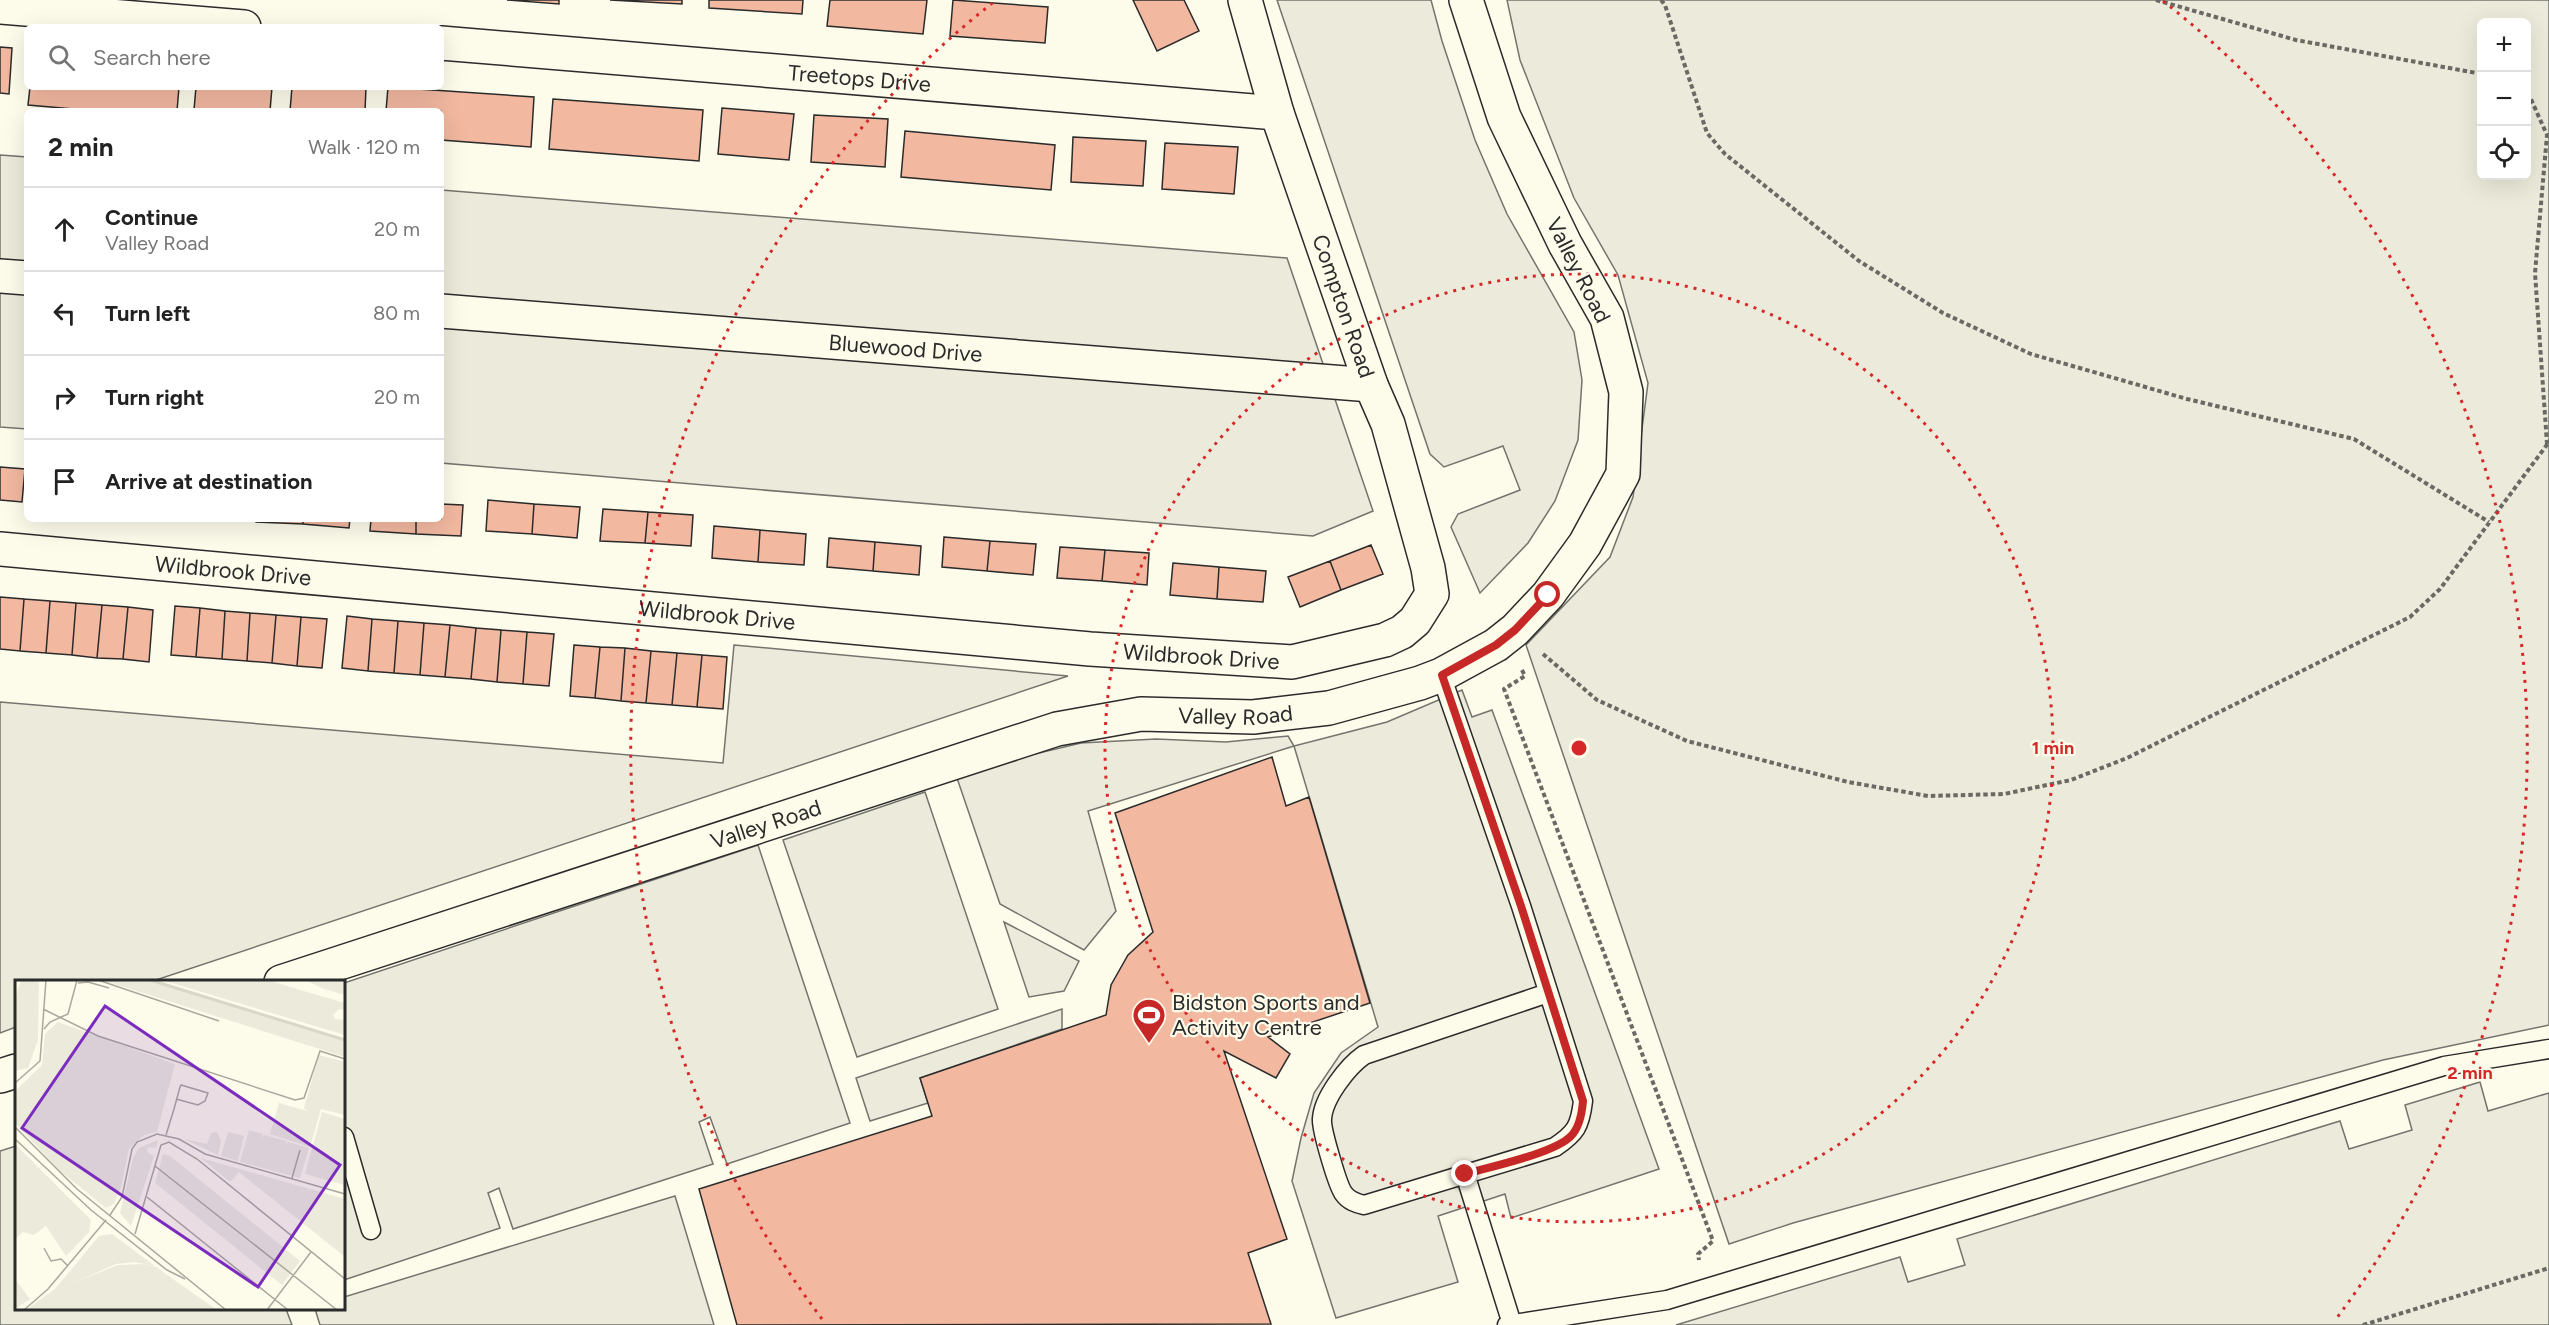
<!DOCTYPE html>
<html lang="en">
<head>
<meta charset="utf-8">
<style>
  body { margin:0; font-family:Figtree,sans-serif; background:#f2f2f2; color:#222 }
  .controls { position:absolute; right:18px; top:18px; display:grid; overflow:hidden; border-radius:9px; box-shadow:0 6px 24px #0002 }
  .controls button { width:54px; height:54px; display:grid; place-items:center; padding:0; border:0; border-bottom:2px solid #e0e0e0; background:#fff; color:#222; font:30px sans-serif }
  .stop { position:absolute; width:18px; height:18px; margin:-14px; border:4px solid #c62828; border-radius:50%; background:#fff }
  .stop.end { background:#c62828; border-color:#fff; box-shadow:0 2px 6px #0008 }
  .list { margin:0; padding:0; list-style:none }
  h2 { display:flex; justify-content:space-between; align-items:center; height:78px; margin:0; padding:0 24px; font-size:26px }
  h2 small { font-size:20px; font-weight:400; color:#767676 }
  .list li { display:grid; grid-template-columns:39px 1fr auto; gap:18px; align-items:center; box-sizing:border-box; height:84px; padding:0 24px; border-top:2px solid #e0e0e0 }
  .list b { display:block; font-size:22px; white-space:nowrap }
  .list p { margin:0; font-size:20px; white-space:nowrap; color:#767676 }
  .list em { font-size:20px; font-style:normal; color:#767676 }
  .icon { flex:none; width:33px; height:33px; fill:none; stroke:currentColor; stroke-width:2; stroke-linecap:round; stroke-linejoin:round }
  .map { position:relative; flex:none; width:2549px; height:1325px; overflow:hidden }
  .search { position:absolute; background:#fff; box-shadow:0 6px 24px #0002; left:24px; top:24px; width:420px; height:66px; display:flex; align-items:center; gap:15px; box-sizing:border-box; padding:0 21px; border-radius:9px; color:#767676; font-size:22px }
  .panel { position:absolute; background:#fff; box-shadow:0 6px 24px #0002; left:24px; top:108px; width:420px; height:414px; border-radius:9px }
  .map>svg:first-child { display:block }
  .green { fill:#ecebdb; stroke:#74746e; stroke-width:1.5; fill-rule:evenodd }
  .parking { fill:#eceadb; stroke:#74746e; stroke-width:1.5 }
  .building { fill:#f2b8a0; stroke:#2b2b2b; stroke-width:1.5 }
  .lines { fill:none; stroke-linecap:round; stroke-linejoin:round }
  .lane-casing { stroke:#2b2b2b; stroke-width:21 }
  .street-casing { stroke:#2b2b2b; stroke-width:36 }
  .path { stroke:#6a6964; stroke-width:4; stroke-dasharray:4.5 3; stroke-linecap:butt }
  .lane { stroke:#fdfbea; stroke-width:18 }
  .street { stroke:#fdfbea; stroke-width:33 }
  .route { stroke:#c62828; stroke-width:8 }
  .ring { fill:none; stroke:#d62828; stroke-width:3; stroke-dasharray:3 6 }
  .labels { text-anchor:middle; stroke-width:4.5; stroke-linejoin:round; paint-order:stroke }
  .street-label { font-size:22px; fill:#2b2b2b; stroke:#fdfbea }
  .poi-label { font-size:22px; fill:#2b2b2b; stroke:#fdfbea; text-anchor:start }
  .inset-river { fill:none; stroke:#d8d7c9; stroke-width:3 }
  .inset-road { fill:none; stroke:#a9a89e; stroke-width:1.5 }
  .view { fill:#7b2cbf; fill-opacity:0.15; stroke:#7b2cbf; stroke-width:3 }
  .inset-edge { fill:none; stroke:#2b2b2b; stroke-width:3 }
  .centre { fill:#d62828; stroke:#fdfbea; stroke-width:3 }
  .ring-label { font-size:18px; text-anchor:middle; font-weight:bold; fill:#d62828; stroke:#fdfbea; stroke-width:4.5; stroke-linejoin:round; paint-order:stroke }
</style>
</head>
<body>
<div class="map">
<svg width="2549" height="1325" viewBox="0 0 2549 1325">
  <rect width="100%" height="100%" fill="#fdfbea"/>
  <path class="green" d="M 1277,0 L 1431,0 L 1442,41 L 1475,140 L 1507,214 L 1574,332 L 1582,380 L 1578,440 L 1555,501 L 1528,543 L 1480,593 L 1451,527 L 1458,514 L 1520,490 L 1503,446 L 1444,467 L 1430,454 Z
    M 1507,0 L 2549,0 L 2549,1025 L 2383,1060 L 1793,1223 L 1729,1244 L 1526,645 L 1610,557 L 1633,497 L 1648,383 L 1618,275 L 1574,198 L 1520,60 ZM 2482,22 L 2526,22 L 2526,176 L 2482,176 Z
    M 0,155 L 27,157 L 27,429 L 0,427 Z
    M 441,190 L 1287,258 L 1373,511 L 1313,536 L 441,463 Z
    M 734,645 L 1068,676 L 153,981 L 16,982 L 16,1027 L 0,1033 L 0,702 L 723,763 Z
    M 1288,736 L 1294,746 L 1088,811 L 1116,911 L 1084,950 L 1000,904 L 957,778 L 1022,757 L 1081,743 L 1156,739 L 1226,742 Z
    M 925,792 L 998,1009 L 857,1057 L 783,840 Z
    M 758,845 L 850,1123 L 727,1164 L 710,1117 L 699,1122 L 713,1164 L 513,1229 L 499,1188 L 488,1193 L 500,1228 L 344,1280 L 344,983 Z
    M 1004,922 L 1079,961 L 1064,991 L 1029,997 Z
    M 1062,1009 L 1062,1029 L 920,1078 L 928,1103 L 870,1121 L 856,1078 Z
    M 16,1146 L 16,1308 L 286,1309 L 292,1325 L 0,1325 L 0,1151 Z
    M 675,1196 L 714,1325 L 320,1325 L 315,1309 L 344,1308 L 344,1297 Z"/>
  <path class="parking" d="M 1462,690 L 1472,717 L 1492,710 L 1659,1169 L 1511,1218 L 1505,1194 L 1438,1216 L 1458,1282 L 1336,1318 L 1292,1181 L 1301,1138 L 1314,1093 L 1341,1053 L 1378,1027 L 1294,746 L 1387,722 Z
    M 2480,1082 L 2488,1111 L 2549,1093 L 2549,1325 L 1676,1325 L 1900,1257 L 1908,1282 L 1965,1265 L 1957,1239 L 2340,1121 L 2349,1149 L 2412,1130 L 2405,1105 Z"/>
  <path class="building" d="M 507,0 L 559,0 L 559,4 Z
    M 610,0 L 682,0 L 682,4 Z
    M 709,0 L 803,0 L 802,14 L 709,8 Z
    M 830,0 L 927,0 L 923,34 L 827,26 Z
    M 953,0 L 1048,7 L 1045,43 L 950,36 Z
    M 1133,0 L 1184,0 L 1199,31 L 1157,51 Z
    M 0,47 L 12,48 L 9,94 L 0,93 Z
    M 30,87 L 179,87 L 177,111 L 96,111 L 28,105 Z
    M 196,87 L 272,87 L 270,111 L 194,110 Z
    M 292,87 L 366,87 L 365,111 L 290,111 Z
    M 388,87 L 534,97 L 531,147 L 441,140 L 441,111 L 386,111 Z
    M 553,99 L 703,110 L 699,161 L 549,149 Z
    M 722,108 L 794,114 L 789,160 L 718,154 Z
    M 814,115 L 888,119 L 885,167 L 811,162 Z
    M 905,131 L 1055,145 L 1051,190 L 901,177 Z
    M 1073,137 L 1146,141 L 1143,186 L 1071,182 Z
    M 1165,143 L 1238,147 L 1234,194 L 1162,189 Z
    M 0,467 L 25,469 L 22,502 L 0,500 Z
    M 488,500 L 534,504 L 532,534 L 486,531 Z
    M 441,504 L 463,505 L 461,536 L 416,534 L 416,519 L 441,519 Z
    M 534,504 L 580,507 L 577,538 L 532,534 Z
    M 603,509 L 648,512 L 645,543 L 600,541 Z
    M 648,512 L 693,515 L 691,546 L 645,543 Z
    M 256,519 L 303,519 L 303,524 L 256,522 Z
    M 303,519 L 350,519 L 349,528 L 303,524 Z
    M 371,519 L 416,519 L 416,534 L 370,531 Z
    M 714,526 L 760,530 L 758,562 L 712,558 Z
    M 760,530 L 806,534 L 804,565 L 758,562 Z
    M 944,537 L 990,541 L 987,571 L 942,567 Z
    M 829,538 L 875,542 L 873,571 L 827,567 Z
    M 990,541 L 1036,544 L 1033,575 L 987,571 Z
    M 875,542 L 921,546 L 919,575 L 873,571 Z
    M 1371,545 L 1383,574 L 1341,590 L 1330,561 Z
    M 1060,547 L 1105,550 L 1102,581 L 1057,578 Z
    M 1105,550 L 1149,553 L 1147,585 L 1102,581 Z
    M 1330,561 L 1341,590 L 1300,607 L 1288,577 Z
    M 1173,563 L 1219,567 L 1217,599 L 1170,595 Z
    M 1219,567 L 1266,571 L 1263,602 L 1217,599 Z
    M 0,597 L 24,599 L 20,651 L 0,649 Z
    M 24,599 L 50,601 L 46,653 L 20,651 Z
    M 50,601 L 76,603 L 72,655 L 46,653 Z
    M 76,603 L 102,605 L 97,658 L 72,655 Z
    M 102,605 L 128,607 L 123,659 L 97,658 Z
    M 175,606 L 200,608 L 196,657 L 171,655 Z
    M 128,607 L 153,610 L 149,662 L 123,659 Z
    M 200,608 L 225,611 L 222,659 L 196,657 Z
    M 225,611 L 250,613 L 247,661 L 222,659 Z
    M 250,613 L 276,615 L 272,663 L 247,661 Z
    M 276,615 L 301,617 L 297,666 L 272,663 Z
    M 347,616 L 372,619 L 368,671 L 342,668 Z
    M 301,617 L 327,619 L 322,668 L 297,666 Z
    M 372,619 L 398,621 L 394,673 L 368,671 Z
    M 398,621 L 424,623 L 420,675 L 394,673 Z
    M 424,623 L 450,625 L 445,677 L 420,675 Z
    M 450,625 L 476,628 L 471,679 L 445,677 Z
    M 476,628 L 501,630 L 497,682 L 471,679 Z
    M 501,630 L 527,632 L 523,684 L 497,682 Z
    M 527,632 L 554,634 L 549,686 L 523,684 Z
    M 574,645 L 600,647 L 595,698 L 570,696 Z
    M 600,647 L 625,648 L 621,701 L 595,698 Z
    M 625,648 L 651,651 L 646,703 L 621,701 Z
    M 651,651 L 677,653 L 672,705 L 646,703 Z
    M 677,653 L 702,655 L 697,707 L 672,705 Z
    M 702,655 L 727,657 L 723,709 L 697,707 Z
    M 1272,757 L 1286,806 L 1309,797 L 1370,1003 L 1268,1037 L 1290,1054 L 1276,1078 L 1224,1051 L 1287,1239 L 1248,1253 L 1271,1324 L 737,1325 L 699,1189 L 932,1116 L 920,1078 L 1106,1015 L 1111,985 L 1128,955 L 1153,932 L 1115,813 Z"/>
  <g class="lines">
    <defs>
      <path id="lane" d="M 1441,675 L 1521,906 L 1583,1101 C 1580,1126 1576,1133 1555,1147 L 1364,1205 C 1356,1203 1349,1201 1344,1194 C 1338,1187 1321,1129 1322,1119 C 1323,1098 1348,1066 1364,1055 L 1548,993
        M 344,1137 L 371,1230
        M 1465,1174 L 1512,1324
        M 1507,1325 L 1667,1300 L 2444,1066 L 2549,1049"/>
      <g id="street">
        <path d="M 0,7 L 244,27"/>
        <path id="s1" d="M 441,43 L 1277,113"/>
        <path d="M 0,276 L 27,278"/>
        <path id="s2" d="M 441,311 L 1371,385"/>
        <path id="s3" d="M 0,549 L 1090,649 L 1292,662 L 1385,640 L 1402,632 L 1415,621 L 1432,594 L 1428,568 L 1388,424 L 1371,385 L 1277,113 L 1245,0"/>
        <path id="s4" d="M 281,982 L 1057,729 L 1141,714 L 1253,717 L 1329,708 L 1420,683 L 1441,675 L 1496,645 L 1515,630 L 1548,595 L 1585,544 L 1623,474 L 1626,392 L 1607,318 L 1565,244 L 1504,117 L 1466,0"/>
        <path d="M 0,1076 L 16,1071"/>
      </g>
    </defs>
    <use href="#lane" class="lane-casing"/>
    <use href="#street" class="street-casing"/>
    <path class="path" d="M 1661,0 L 1665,5 L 1707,133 L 1725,154 L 1859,261 L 1943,313 L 2031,354 L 2187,399 L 2354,439 L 2489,522
      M 2156,0 L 2296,40 L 2482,74
      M 2526,94 L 2530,97 L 2547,135 L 2535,273 L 2547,444
      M 1543,654 L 1597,700 L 1687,741 L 1848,782 L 1928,796 L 2004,794 L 2071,780 L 2127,758 L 2410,617 L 2440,589 L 2549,442
      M 1522,670 L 1525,676 L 1504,689 L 1713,1241 L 1698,1254 L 1699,1260
      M 2363,1325 L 2549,1268"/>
    <use href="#lane" class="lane"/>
    <use href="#street" class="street"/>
  </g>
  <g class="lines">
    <path class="route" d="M 1465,1174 C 1490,1167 1555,1153 1571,1136 C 1580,1127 1582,1113 1583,1101 L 1521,906 L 1442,675 L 1496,645 L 1515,630 L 1548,595"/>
  </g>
  <g class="ring">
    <circle cx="1579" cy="748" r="474"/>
    <path d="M822 1319A948 948 0 0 1 995 1M2163 1A948 948 0 0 1 2336 1319"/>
  </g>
  <defs>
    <symbol id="stadium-pin" viewBox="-11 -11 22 30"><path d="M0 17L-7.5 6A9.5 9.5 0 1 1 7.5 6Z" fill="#c62828" stroke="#fdfbea"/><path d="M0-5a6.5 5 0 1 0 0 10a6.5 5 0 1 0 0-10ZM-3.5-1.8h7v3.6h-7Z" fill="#fff"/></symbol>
  </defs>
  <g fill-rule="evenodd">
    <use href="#stadium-pin" x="1130" y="996" width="38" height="52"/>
  </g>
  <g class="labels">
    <g class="street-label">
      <text dy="8" stroke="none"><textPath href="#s1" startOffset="420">Treetops Drive</textPath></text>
      <text transform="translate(1579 270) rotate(63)" y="8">Valley Road</text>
      <text transform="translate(1344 306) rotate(71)" y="8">Compton Road</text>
      <text dy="8" stroke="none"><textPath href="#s2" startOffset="466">Bluewood Drive</textPath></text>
      <text dy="8" stroke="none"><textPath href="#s3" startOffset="234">Wildbrook Drive</textPath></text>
      <text dy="8" stroke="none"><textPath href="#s3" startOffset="720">Wildbrook Drive</textPath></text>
      <text dy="8" stroke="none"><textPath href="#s3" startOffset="1206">Wildbrook Drive</textPath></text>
      <text dy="8" stroke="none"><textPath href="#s4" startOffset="996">Valley Road</textPath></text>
      <text dy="8" stroke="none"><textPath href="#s4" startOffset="510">Valley Road</textPath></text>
    </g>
    <g class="poi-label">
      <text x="1172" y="1010">Bidston Sports and<tspan x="1172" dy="25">Activity Centre</tspan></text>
    </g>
  </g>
  <g transform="translate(15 980)">
    <rect width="330" height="330" fill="#fdfbea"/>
    <path d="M 6,0 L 24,0 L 23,60 L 13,88 L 0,91 L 0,19 ZM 87,0 L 132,0 L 330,61 L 330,77 ZM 147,0 L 253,0 L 285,10 L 330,23 L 330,30 L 324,29 L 318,35 L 320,39 L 330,40 L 330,55 ZM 290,0 L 330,0 L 330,15 L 309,9 ZM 43,42 L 160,84 L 142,152 L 129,155 L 114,169 L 106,207 L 99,224 L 91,228 L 44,190 L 0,143 L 0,111 L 27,85 L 30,54 ZM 304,75 L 330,82 L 330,135 L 306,129 L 295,167 L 255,154 L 264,123 L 292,131 L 289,128 ZM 307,132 L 330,139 L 330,205 L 290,194 ZM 234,150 L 248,154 L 247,160 L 249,155 L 272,161 L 271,166 L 273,162 L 294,168 L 285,198 L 225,182 ZM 202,152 L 206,161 L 203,175 L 169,159 L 192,164 L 196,153 ZM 213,152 L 229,156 L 223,181 L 206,176 ZM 143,160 L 141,168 L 133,167 L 132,172 L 139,176 L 116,246 L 105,233 L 118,178 L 124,168 ZM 0,164 L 76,240 L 74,252 L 51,276 L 31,246 L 19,255 L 8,252 L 0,259 ZM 148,174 L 155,176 L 285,281 L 267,305 L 140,203 ZM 186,178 L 330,219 L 330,277 L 224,192 L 215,202 ZM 97,254 L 140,286 L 119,282 L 101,284 L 58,303 L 103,285 L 129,284 L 141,287 L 202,330 L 11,330 L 40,309 L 84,256 ZM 0,299 L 15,319 L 0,329 Z" fill="#ecebdb"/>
    <path class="inset-river" d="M 135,0 L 330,60"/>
    <path class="inset-road" d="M 83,0 L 204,41M 63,3 L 73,2 L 94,8M 28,29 L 83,56 L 280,120 L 289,118 L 305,71 L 330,79M 29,49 L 35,42 L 53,34 L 62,0M 0,103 L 25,81 L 31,0M 0,147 L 62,209 L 211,330M 151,155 L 159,129 L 165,107 L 166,105 L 193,113 L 190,121 L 183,125 L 161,119M 0,159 L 76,230 L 152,290 L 170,299M 140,186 L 322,330M 277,198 L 285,170M 132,217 L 273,330M 95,235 L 107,217 L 117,169 L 122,162 L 142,154 L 164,159 L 190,174 L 330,214M 120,254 L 146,165 L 154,162 L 182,179 L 330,299M 29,268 L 36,281 L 46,279 L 53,286M 9,330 L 33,309 L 91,240M 252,330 L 296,272"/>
    <path class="view" d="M 90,26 L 325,185 L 243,307 L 7,148 Z"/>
    <rect width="330" height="330" class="inset-edge"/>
  </g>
  <circle cx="1579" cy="748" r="9" class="centre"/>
  <g class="ring-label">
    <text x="2053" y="754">1 min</text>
    <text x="2470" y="1079">2 min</text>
  </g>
</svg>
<div class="controls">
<button>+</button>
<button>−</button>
<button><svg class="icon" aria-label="locate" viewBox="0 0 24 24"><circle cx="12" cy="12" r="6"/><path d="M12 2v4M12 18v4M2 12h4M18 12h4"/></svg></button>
</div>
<div class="stop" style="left:1548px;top:595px"></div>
<div class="stop end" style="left:1465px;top:1174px"></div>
<div class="search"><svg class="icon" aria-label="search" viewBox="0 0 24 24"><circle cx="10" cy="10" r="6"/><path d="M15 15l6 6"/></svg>Search here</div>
<section class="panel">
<h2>2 min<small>Walk · 120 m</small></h2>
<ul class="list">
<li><svg class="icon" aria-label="ahead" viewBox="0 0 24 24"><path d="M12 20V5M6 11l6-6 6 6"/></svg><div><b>Continue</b><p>Valley Road</p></div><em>20 m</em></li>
<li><svg class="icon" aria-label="left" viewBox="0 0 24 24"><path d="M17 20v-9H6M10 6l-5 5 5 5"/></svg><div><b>Turn left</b></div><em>80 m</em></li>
<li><svg class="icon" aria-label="right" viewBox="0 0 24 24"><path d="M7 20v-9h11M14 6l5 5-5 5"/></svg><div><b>Turn right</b></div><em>20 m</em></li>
<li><svg class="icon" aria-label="arrive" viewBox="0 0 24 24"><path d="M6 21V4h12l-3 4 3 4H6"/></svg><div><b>Arrive at destination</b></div></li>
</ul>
</section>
</div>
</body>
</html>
